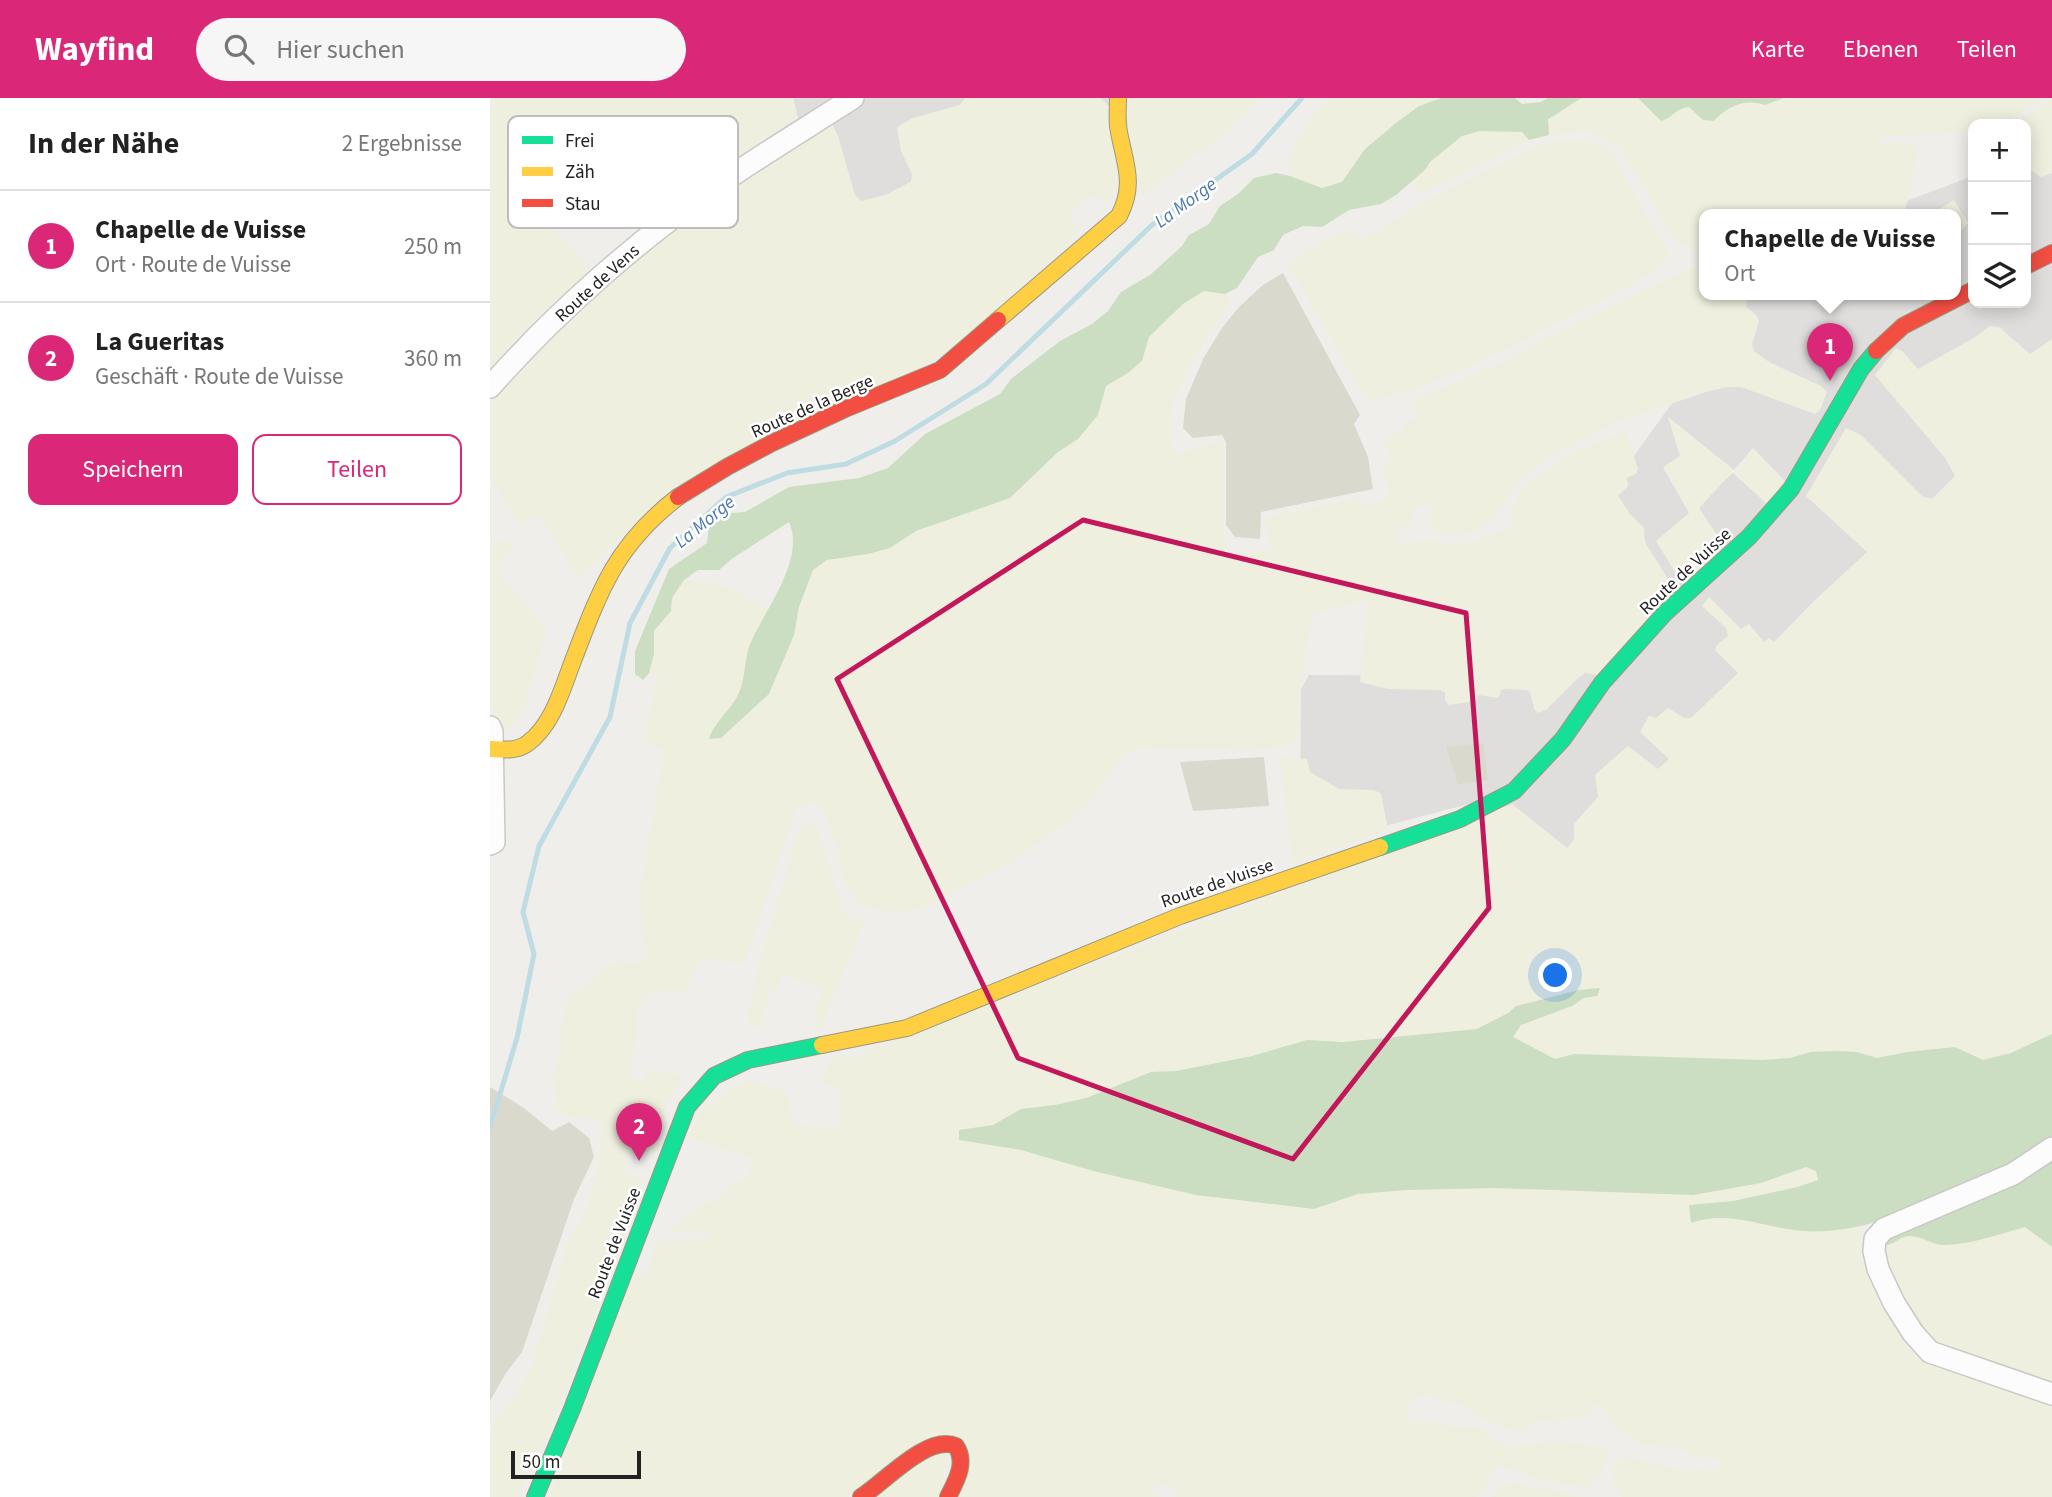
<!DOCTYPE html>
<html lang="de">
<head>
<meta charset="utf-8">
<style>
  body { margin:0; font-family:"Source Sans 3",sans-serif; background:#f6f6f6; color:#222 }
  .controls { position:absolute; right:21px; top:21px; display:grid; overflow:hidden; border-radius:14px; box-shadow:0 4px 18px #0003 }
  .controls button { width:63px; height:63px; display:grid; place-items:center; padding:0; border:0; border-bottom:2px solid #e0e0e0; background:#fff; color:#222; font:35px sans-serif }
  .scale { position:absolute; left:21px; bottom:18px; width:130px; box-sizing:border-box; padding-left:7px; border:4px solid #222; border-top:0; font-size:19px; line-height:24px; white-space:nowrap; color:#222; -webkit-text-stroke:5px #fff; paint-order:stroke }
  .you { position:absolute; left:1066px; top:878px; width:24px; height:24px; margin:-18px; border:5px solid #fff; border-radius:50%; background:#1a73e8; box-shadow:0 0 0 10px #1a73e833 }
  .badge { display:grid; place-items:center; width:46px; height:46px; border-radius:50%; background:#db2777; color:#fff; font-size:23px; font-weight:700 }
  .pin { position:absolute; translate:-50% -58px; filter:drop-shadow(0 2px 4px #0008) }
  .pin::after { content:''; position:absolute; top:37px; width:24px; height:21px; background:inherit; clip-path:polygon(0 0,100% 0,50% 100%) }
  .popup { position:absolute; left:1209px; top:111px; width:262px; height:91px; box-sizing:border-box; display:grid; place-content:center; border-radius:14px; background:#fff; filter:drop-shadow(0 2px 5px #0005); font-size:23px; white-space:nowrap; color:#767676 }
  .popup b { font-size:26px; color:#222 }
  .popup::after { content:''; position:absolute; left:50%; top:100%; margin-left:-14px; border:14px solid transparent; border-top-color:#fff }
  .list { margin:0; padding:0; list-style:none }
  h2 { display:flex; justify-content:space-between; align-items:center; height:91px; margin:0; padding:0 28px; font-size:30px }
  h2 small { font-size:23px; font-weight:400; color:#767676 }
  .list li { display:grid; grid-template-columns:46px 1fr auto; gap:21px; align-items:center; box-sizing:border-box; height:112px; padding:0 28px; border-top:2px solid #e0e0e0 }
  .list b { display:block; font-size:26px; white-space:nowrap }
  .list p { margin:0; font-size:23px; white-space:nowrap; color:#767676 }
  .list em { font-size:23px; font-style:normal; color:#767676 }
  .actions { display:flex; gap:14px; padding:21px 28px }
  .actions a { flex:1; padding:16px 0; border:2px solid #db2777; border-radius:14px; text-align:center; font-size:24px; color:#db2777 }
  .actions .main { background:#db2777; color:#fff }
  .icon { flex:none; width:38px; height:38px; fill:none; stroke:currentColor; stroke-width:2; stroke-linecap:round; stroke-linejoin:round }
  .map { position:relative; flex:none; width:1562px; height:1399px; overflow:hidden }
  header { display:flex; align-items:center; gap:42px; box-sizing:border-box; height:98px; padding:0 35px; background:#db2777; color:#fff }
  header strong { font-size:33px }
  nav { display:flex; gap:38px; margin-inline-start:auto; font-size:24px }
  .search { width:490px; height:63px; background:#f6f6f6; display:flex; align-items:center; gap:18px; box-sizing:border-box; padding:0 24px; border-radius:38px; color:#767676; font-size:26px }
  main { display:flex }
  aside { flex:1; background:#fff }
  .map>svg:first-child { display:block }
  .residential { fill:#dfdedc }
  .construction { fill:#d9d9cd }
  .farmland { fill:#efefdf }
  .forest { fill:#cbdec1 }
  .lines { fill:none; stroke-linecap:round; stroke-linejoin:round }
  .stream { stroke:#bfdbe3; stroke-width:5 }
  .street-casing { stroke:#c9c8c7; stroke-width:24 }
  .fast-casing { stroke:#999a82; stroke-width:18 }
  .slow-casing { stroke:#999a82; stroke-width:18 }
  .jam-casing { stroke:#999a82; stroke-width:18 }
  .street { stroke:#fdfcfc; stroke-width:21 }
  .fast { stroke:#16e098; stroke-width:16 }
  .slow { stroke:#ffcf43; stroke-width:16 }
  .jam { stroke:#f24e42; stroke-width:16 }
  .marked { fill:none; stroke:#c2185b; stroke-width:5; stroke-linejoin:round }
  .labels { text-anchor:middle; stroke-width:5; stroke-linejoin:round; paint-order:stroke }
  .street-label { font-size:18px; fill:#222; stroke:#fff }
  .water-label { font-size:19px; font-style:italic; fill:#4a7aab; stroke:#fff }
  .key { fill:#fff; stroke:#bdbdbd; stroke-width:2 }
  .key-label { font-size:19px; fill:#222 }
</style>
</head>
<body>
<header>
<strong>Wayfind</strong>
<div class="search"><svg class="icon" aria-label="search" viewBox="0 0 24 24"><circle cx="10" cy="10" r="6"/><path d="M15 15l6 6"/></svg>Hier suchen</div>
<nav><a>Karte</a><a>Ebenen</a><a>Teilen</a></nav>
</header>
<main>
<aside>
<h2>In der Nähe<small>2 Ergebnisse</small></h2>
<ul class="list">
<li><span class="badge">1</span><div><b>Chapelle de Vuisse</b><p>Ort · Route de Vuisse</p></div><em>250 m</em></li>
<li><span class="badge">2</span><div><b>La Gueritas</b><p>Geschäft · Route de Vuisse</p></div><em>360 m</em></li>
</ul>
<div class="actions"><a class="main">Speichern</a><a>Teilen</a></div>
</aside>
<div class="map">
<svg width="1562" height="1399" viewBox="0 0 1562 1399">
  <rect width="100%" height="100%" fill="#f0eeeb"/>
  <path class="residential" d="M 214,0 L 722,0 L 331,132 Z
    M 1562,49 L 1562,350 L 1089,771 L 994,702 L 887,730 L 810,730 L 811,591 L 819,577 L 1044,578 L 1120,391 L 1260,197 L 1466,197 L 1466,117 L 1379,117 L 1483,78 L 1483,205 L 1536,205 L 1536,59 Z"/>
  <path class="construction" d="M 793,175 L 870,317 L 864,326 L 878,359 L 883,391 L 771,414 L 770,441 L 745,439 L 736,427 L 736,344 L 732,337 L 703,340 L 693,330 L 696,301 L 714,259 L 732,230 L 749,209 L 773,187 Z
    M 993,645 L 998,682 L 968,686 L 956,649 Z
    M 774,659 L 779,708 L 703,713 L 690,664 Z
    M 0,989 L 34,1010 L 62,1033 L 79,1024 L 99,1040 L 104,1059 L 84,1101 L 32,1254 L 16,1275 L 0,1303 Z"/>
  <path class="farmland" d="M 0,0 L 303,0 L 309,23 L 203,93 L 193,89 L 115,40 L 102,40 L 45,116 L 90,156 L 103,173 L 0,274 Z
    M 475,0 L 610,0 L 621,10 L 634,79 L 617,109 L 612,100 L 606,96 L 580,113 L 581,122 L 588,129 L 588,136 L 475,245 L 139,431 L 88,481 L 49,416 L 30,428 L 0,378 L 0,297 L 93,208 L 195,120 L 208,117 L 218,102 L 337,26 L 342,26 L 348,38 L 365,97 L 371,103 L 395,97 L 413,88 L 421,83 L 422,76 L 411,53 L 407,29 L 423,20 L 470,7 Z
    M 633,0 L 772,0 L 731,40 L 656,94 L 652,100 Z
    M 839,0 L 951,0 L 929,8 L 906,25 L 867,61 L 852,84 L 832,90 L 800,78 L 800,54 L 830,8 Z
    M 1092,0 L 1148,0 L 1163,16 L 1176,22 L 1187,11 L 1199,9 L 1213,22 L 1251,5 L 1265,2 L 1275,7 L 1294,0 L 1553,0 L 1513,26 L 1483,26 L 1483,33 L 1464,35 L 1386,39 L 1388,44 L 1422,45 L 1429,49 L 1414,117 L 1214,117 L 1214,142 L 1209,153 L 1201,151 L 1188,143 L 1170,122 L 1162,102 L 1131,50 L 1099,33 L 1059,37 L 1058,21 L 1072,14 L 1081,5 Z
    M 1562,1 L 1562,75 L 1551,79 L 1536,69 L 1536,26 L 1526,26 Z
    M 1014,32 L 1032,34 L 1039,42 L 932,95 L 923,82 L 935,72 L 940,64 L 972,38 L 990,33 Z
    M 1088,42 L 1111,47 L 1121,52 L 1158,121 L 1178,152 L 1179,158 L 1173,166 L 1148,183 L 1023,248 L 937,287 L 916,294 L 879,303 L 873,296 L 798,166 L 833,143 L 861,131 L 871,141 L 878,138 L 947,97 L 1046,48 L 1067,43 Z
    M 1464,102 L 1478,125 L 1466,138 L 1466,117 L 1439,117 Z
    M 1203,169 L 1214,170 L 1214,197 L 1258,197 L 1256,209 L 1267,218 L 1269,223 L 1262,246 L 1264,253 L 1279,264 L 1331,288 L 1337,294 L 1330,312 L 1325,316 L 1317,313 L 1251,289 L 1237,289 L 1216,294 L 1127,324 L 1053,363 L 1027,385 L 1007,417 L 988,432 L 975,436 L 948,437 L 944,432 L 938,407 L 922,412 L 923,426 L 909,429 L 908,445 L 936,442 L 965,446 L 988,442 L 1024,428 L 1025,423 L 1021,412 L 1035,387 L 1083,355 L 1136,332 L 1148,371 L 1146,376 L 1137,380 L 1138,388 L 1128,398 L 1140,416 L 1154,430 L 1155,444 L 1181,486 L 1182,495 L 1107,577 L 1095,575 L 1088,580 L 1056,612 L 1048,615 L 1044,611 L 1040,594 L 1036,592 L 1012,591 L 1008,600 L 988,597 L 986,603 L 959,607 L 955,602 L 955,595 L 950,592 L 898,591 L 870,584 L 878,502 L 822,517 L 809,598 L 808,642 L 794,649 L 759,652 L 645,650 L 635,656 L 603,699 L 575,726 L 517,767 L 431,810 L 409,814 L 375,809 L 368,805 L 355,785 L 349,757 L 335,716 L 330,708 L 323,704 L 306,711 L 255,864 L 250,866 L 214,860 L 207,866 L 196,895 L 173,894 L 155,897 L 146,915 L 147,936 L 138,977 L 140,980 L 152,982 L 158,971 L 186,976 L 190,979 L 190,986 L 178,1003 L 168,1040 L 170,1048 L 165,1055 L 142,1048 L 139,1050 L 136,1061 L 136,1073 L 139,1077 L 154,1084 L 57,1339 L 41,1367 L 28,1399 L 0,1399 L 0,1332 L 32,1288 L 41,1269 L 72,1167 L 74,1151 L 97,1110 L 110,1058 L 112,1032 L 110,1025 L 104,1021 L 85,1020 L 68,1013 L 66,1009 L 64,972 L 67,967 L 74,915 L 79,897 L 98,887 L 120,867 L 130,864 L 148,866 L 156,863 L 158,859 L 152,836 L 151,789 L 174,657 L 173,652 L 154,643 L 166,583 L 165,578 L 159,575 L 164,556 L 164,533 L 181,513 L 182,500 L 194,482 L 225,486 L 249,494 L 280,512 L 260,545 L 251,591 L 237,614 L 223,628 L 231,640 L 279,596 L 304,537 L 309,509 L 323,472 L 337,462 L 378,456 L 400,450 L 426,433 L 520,400 L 568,354 L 588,341 L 608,317 L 616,288 L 638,275 L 652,263 L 659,240 L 693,206 L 714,193 L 735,196 L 740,203 L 701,265 L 681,309 L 680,342 L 682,352 L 689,355 L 728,344 L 733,346 L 732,424 L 739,457 L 781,452 L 774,420 L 867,400 L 870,409 L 899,400 L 893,367 L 902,364 L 894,341 L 914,333 L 913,325 L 928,319 L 922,303 L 1015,263 L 1056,240 Z
    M 1500,228 L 1509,229 L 1540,256 L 1562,241 L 1562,936 L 1521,955 L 1493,962 L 1464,949 L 1417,954 L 1387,960 L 1367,954 L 1347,953 L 1321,954 L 1300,960 L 1272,962 L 1084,956 L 1065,961 L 1023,939 L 1031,927 L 1082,908 L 1094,900 L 1107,898 L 1089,892 L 1026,908 L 1018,915 L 987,931 L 853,944 L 817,942 L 762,958 L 686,973 L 661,974 L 596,1000 L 565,1007 L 531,1011 L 503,1027 L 470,1032 L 469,1042 L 531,1052 L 603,1073 L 706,1097 L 824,1111 L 868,1096 L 917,1092 L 1004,1090 L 1203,1097 L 1271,1085 L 1316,1069 L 1326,1073 L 1328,1082 L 1307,1089 L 1243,1103 L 1199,1107 L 1201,1125 L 1214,1120 L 1232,1119 L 1314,1133 L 1368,1129 L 1380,1172 L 1417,1236 L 1562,1302 L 1562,1399 L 1131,1399 L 1122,1379 L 1126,1365 L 1132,1360 L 1138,1359 L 1190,1372 L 1210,1371 L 1219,1374 L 1226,1373 L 1229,1369 L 1229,1363 L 1218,1359 L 1206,1359 L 1183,1349 L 1149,1346 L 1122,1325 L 1111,1309 L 1105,1306 L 1096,1317 L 1090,1320 L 1076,1321 L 1067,1324 L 1047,1323 L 1033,1333 L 1024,1333 L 993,1322 L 971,1307 L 957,1304 L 939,1297 L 927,1299 L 916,1312 L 917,1319 L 921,1324 L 947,1324 L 964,1329 L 992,1329 L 999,1340 L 1020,1349 L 1063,1343 L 1105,1347 L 1113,1350 L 1117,1357 L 1114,1370 L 1100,1389 L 1096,1390 L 1046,1381 L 1021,1371 L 1007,1369 L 987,1399 L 686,1399 L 689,1389 L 664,1386 L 662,1395 L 671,1399 L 468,1399 L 476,1349 L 356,1399 L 60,1399 L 143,1179 L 158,1175 L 164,1147 L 168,1143 L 218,1141 L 219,1135 L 175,1134 L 214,1105 L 226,1103 L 246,1083 L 257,1080 L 264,1061 L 198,1039 L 216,1005 L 224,1005 L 234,994 L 250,986 L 264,983 L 297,994 L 301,1017 L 305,1026 L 344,1030 L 349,1028 L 352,1023 L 350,992 L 332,984 L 342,960 L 364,956 L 372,958 L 379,952 L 1022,706 L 1077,750 L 1084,741 L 1084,726 L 1108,699 L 1105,677 L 1124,660 L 1138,648 L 1168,671 L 1179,661 L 1150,634 L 1159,618 L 1166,620 L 1178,610 L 1194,620 L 1201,620 L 1248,575 L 1225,552 L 1227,547 L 1238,538 L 1236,530 L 1212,508 L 1219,499 L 1251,531 L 1259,526 L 1274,544 L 1279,540 L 1284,544 L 1324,503 L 1377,454 L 1316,398 L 1356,330 L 1371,337 L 1433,399 L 1442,401 L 1465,378 L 1455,360 L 1385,277 L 1406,250 L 1412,253 L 1428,271 L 1487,238 Z
    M 1178,319 L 1244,372 L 1263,350 L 1295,383 L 1278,407 L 1243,375 L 1236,381 L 1209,410 L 1234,447 L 1193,487 L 1166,443 L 1199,415 L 1173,369 L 1190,358 Z
    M 9,442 L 20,445 L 24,452 L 4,471 L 58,532 L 31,615 L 27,624 L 15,632 L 10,629 L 0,607 L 0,449 Z
    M 789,658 L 817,661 L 820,674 L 849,691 L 883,692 L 891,695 L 898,732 L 803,765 Z
    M 320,724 L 327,730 L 355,818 L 359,821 L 375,822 L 331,932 L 327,932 L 324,929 L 328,915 L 325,911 L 331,900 L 331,891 L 295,877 L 292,878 L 285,895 L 279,896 L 270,930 L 267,930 L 260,927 L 256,919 L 263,896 L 264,884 L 305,744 L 312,730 Z
    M 1535,1129 L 1562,1149 L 1562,1291 L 1435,1240 L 1394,1171 L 1395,1147 L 1400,1147 L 1408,1141 L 1418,1138 L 1434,1140 L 1442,1145 L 1476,1145 Z
    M 441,1356 L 459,1360 L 448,1399 L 381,1399 Z
    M 1023,1385 L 1087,1398 L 1090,1399 L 1001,1399 L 1010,1389 Z"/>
  <path class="forest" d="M 951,0 L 1025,0 L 1032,6 L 1051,4 L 1058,0 L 1092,0 C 1079,6 1071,15 1058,21 L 1059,37 L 1039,42 L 1032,34 L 990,33 L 972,38 L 940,64 L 935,72 L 906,97 L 891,106 L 859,112 L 832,129 L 813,128 L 793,137 L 784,152 L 768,159 L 747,190 L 735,196 L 714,193 L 693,206 L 659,239 L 652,263 L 638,275 L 616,288 L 608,317 L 588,341 L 568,354 L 520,400 L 426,433 L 400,450 L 378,456 L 337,462 L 323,472 L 309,509 L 304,537 L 279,596 L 231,640 L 219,641 C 225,622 243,611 250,592 C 256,577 254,559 261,544 C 275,512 316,460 299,424 L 243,460 L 229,472 L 208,472 L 194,482 L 182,500 L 181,513 L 164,533 L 164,556 L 159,575 L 153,582 L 145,576 L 145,553 L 179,471 L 217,445 L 220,420 L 229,416 L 255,414 L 299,389 L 369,380 L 398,370 L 435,336 L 510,296 L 521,281 L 570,243 L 602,226 L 618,213 L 631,194 L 660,177 L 692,148 L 699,137 L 719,126 L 730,108 L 748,96 L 764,80 L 786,75 L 800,78 L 832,90 L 852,84 L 875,51 L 906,25 L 929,8 Z
    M 1148,0 L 1294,0 L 1275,7 C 1256,0 1237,8 1224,23 L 1213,22 L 1199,9 C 1184,11 1183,20 1171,23 Z
    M 1110,890 L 1107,898 L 1094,900 L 1082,908 L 1031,927 L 1023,939 L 1065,961 L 1084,956 L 1272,962 L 1300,960 L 1321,954 L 1347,953 L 1367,954 L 1387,960 L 1417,954 L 1465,949 L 1493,962 L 1521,955 L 1562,936 L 1562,1149 L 1535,1129 C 1510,1136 1482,1146 1456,1147 C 1443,1148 1433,1138 1419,1138 C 1409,1139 1404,1147 1395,1147 L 1407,1127 L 1399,1120 C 1372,1129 1341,1135 1313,1133 C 1275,1130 1238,1111 1201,1125 L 1199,1107 L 1243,1103 L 1307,1089 L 1328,1082 L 1326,1073 L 1316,1069 L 1271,1085 L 1203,1097 L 1004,1090 L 917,1092 L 868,1096 L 824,1111 L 706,1097 L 603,1073 L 531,1052 L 469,1042 L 469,1032 L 503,1027 L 531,1011 L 565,1007 L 596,1000 L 661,974 L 686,973 L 762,958 L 817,942 L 853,944 L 987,931 L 1018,915 L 1026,908 L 1089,892 Z"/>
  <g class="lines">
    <path class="stream" d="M 0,1029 L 27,940 L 44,856 L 33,814 L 49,748 L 120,619 L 140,525 L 180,450 L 236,399 L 297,375 L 356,366 L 405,343 L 496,286 L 662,127 L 762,56 L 812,0"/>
    <defs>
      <path id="street" d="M 0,289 C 68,212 152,138 237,81 C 278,53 321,27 363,0
        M 0,629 L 2,634 L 4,744 L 0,746
        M 1562,1050 L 1523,1076 L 1394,1131 L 1385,1141 L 1384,1153 L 1388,1171 L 1404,1205 L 1423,1235 L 1440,1254 L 1562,1296"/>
      <path id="fast" d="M 890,749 L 970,721 L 1024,693 L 1073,641 L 1112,585 L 1175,515 L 1259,439 L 1301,391 L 1371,271 L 1386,253
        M 45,1399 L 82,1311 L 197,1009 L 224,978 L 258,962 L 332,947"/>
      <path id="slow" d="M 508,222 L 629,118 C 647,84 633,62 628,28 C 627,18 628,9 628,0
        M 2,651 C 15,652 28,653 38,645 C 65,625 74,584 86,555 C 97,526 108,497 123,471 C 140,442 162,419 188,399
        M 332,947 L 417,930 L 690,818 L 890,749"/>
      <path id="jam" d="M 1536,168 L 1562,155
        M 1386,253 L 1413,228 L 1483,192
        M 188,399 L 237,369 L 282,345 L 355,311 L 450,272 L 508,222
        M 371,1399 C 395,1384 437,1336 466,1348 C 477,1365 466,1383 458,1399"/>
    </defs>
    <use href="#street" class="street-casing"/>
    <use href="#fast" class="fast-casing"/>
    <use href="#slow" class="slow-casing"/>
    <use href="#jam" class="jam-casing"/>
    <use href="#street" class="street"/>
    <use href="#fast" class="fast"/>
    <use href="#slow" class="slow"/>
    <use href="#jam" class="jam"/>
  </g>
  <path class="marked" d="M 593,422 L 976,515 L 999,810 L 803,1061 L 528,960 L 347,581 Z"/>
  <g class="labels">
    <g class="street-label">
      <text transform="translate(107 185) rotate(-42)" y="6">Route de Vens</text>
      <text transform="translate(322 308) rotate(-24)" y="6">Route de la Berge</text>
      <text transform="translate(1195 473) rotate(-43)" y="6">Route de Vuisse</text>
      <text transform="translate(727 785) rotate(-19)" y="6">Route de Vuisse</text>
      <text transform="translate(124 1145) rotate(-69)" y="6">Route de Vuisse</text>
    </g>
    <g class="water-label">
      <text transform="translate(695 104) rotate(-36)" y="7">La Morge</text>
      <text transform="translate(214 423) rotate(-39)" y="7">La Morge</text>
    </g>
  </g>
  <rect x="18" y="18" width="230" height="112" rx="10" class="key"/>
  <rect x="32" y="38" width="31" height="8" fill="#16e098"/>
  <rect x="32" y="69" width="31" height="9" fill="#ffcf43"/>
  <rect x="32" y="101" width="31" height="8" fill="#f24e42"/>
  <g class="key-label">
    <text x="75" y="49">Frei</text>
    <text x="75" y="80">Zäh</text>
    <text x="75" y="112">Stau</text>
  </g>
</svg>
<div class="controls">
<button>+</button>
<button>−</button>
<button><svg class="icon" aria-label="layers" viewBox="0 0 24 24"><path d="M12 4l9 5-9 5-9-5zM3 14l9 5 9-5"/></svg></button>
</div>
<div class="scale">50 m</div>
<div class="you"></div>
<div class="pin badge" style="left:1340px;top:283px">1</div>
<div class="popup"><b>Chapelle de Vuisse</b>Ort</div>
<div class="pin badge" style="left:149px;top:1063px">2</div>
</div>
</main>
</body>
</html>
